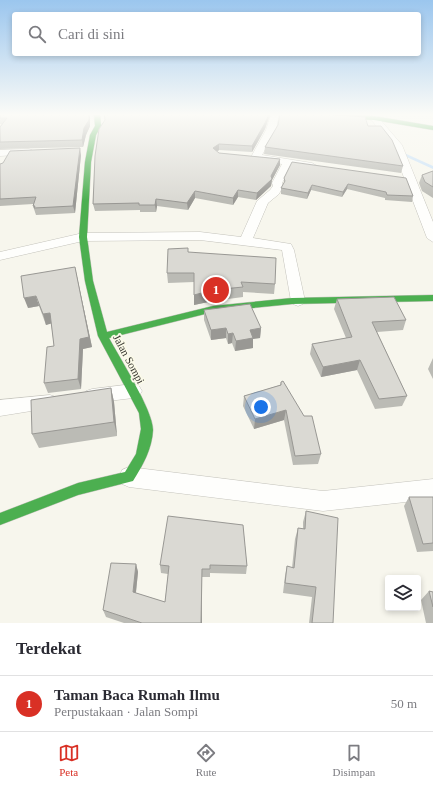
<!DOCTYPE html>
<html lang="id">
<head>
<meta charset="utf-8">
<style>
  body { margin:0; font-family:"Times New Roman",serif; background:#f7f7f7; color:#2b2b33 }
  .controls { position:absolute; right:12px; bottom:12px; display:grid; overflow:hidden; border-radius:4px; box-shadow:0 2px 6px #0003 }
  .controls button { width:36px; height:36px; display:grid; place-items:center; padding:0; border:0; border-bottom:1px solid #e1e1e2; background:#fff; color:#2b2b33; font:20px sans-serif }
  .you { position:absolute; left:261px; top:407px; width:14px; height:14px; margin:-10px; border:3px solid #fff; border-radius:50%; background:#1a73e8; box-shadow:0 0 0 6px #1a73e833 }
  .badge { display:grid; place-items:center; width:26px; height:26px; border-radius:50%; background:#d93025; color:#fff; font-size:13px; font-weight:700 }
  .pin { position:absolute; translate:-50% -50%; border:2px solid #fff; box-shadow:0 1px 4px #0006 }
  .list { margin:0; padding:0; list-style:none }
  h2 { display:flex; justify-content:space-between; align-items:center; height:52px; margin:0; padding:0 16px; font-size:17px }
  h2 small { font-size:13px; font-weight:400; color:#7c7c81 }
  .list li { display:grid; grid-template-columns:26px 1fr auto; gap:12px; align-items:center; box-sizing:border-box; height:56px; padding:0 16px; border-top:1px solid #e1e1e2 }
  .list b { display:block; font-size:15px; white-space:nowrap }
  .list p { margin:0; font-size:13px; white-space:nowrap; color:#7c7c81 }
  .list em { font-size:13px; font-style:normal; color:#7c7c81 }
  .icon { flex:none; width:22px; height:22px; fill:none; stroke:currentColor; stroke-width:2; stroke-linecap:round; stroke-linejoin:round }
  .map { position:relative; flex:none; width:433px; height:623px; overflow:hidden }
  .search { position:absolute; background:#fff; box-shadow:0 2px 6px #0003; left:12px; right:12px; top:12px; height:44px; display:flex; align-items:center; gap:10px; box-sizing:border-box; padding:0 14px; border-radius:4px; color:#7c7c81; font-size:15px }
  .sheet { height:108px; background:#fff }
  nav { display:flex; justify-content:space-around; align-items:center; box-sizing:border-box; height:56px; border-top:1px solid #e1e1e2; background:#fff; font-size:11px; color:#7c7c81 }
  nav a { display:grid; justify-items:center; gap:2px }
  nav .on { color:#d93025 }
  .map>svg:first-child { display:block }
  .lines { fill:none; stroke-linecap:round; stroke-linejoin:round }
  .stream { fill:#c8e1f8; fill-rule:evenodd }
  .street-casing { stroke:#c4c3bc; stroke-width:1 }
  .fast-casing { stroke:#c4c3bc; stroke-width:1 }
  .street { fill:#fefefc; fill-rule:evenodd }
  .fast { fill:#4caf50; fill-rule:evenodd }
  .wall { fill:#bbbbb5 }
  .shaded-wall { fill:#999894 }
  .building { fill:#dad9d3; stroke:#999894 }
  .labels { text-anchor:middle; stroke-width:3.5; stroke-linejoin:round; paint-order:stroke }
  .street-label { font-size:11px; fill:#393932; stroke:#fbfae9 }
</style>
</head>
<body>
<div class="map">
<svg width="433" height="623" viewBox="0 0 433 623">
  <rect width="100%" height="100%" fill="#f7f6ed"/>
  <g class="lines">
    <path class="stream" d="M 400,152 L 402,152 L 433,166 L 433,169 L 400,154 Z"/>
    <defs>
      <path id="street" d="M 271,114 L 279,114 L 276,130 L 262,155 L 312,163 L 317,166 L 312,169 L 291,166 L 282,183 L 283,186 L 279,194 L 268,203 L 253,238 L 291,244 L 294,250 L 305,301 L 303,304 L 298,306 L 293,304 L 291,301 L 282,250 L 200,240 L 83,241 L 0,260 L 0,252 L 83,233 L 200,232 L 241,237 L 257,201 L 270,190 L 273,186 L 272,183 L 282,164 L 256,160 L 251,157 L 266,130 Z
        M 374,115 L 377,116 L 402,145 L 433,222 L 433,242 L 427,238 L 392,146 L 370,118 Z
        M 29,149 L 32,150 L 34,152 L 32,154 L 0,156 L 0,150 Z
        M 133,384 L 139,386 L 142,391 L 139,396 L 133,398 L 92,403 L 86,401 L 83,396 L 86,391 L 92,389 Z
        M 50,395 L 56,397 L 59,402 L 56,407 L 0,416 L 0,400 Z
        M 129,467 L 323,491 L 433,479 L 433,499 L 323,511 L 129,487 L 122,484 L 119,477 L 122,470 Z"/>
      <path id="fast" d="M 94,114 L 100,114 L 101,126 L 96,135 L 91,162 L 87,237 L 93,281 L 107,332 L 213,306 L 292,298 L 433,295 L 433,301 L 292,304 L 213,312 L 109,338 C 119,357 153,410 153,430 C 152,449 143,465 133,481 L 78,495 L 0,525 L 0,513 L 78,483 L 125,472 L 136,454 L 141,429 L 139,413 L 98,336 L 85,281 L 79,237 L 85,162 L 90,135 L 95,126 Z
        M 315,114 L 374,116 L 433,126 L 433,130 L 374,120 L 318,116 Z"/>
    </defs>
    <use href="#street" class="street-casing"/>
    <use href="#fast" class="fast-casing"/>
    <use href="#street" class="street"/>
    <use href="#fast" class="fast"/>
  </g>
  <path class="wall" d="M 0,114 L 90,114 L 90,126 L 86,135 L 83,147 L 0,149 L 0,127 L 2,124 L 0,124 Z
    M 104,114 L 270,114 L 265,129 L 252,152 L 219,150 L 217,152 L 219,153 L 280,159 L 280,165 L 272,180 L 271,186 L 256,200 L 238,197 L 233,205 L 195,198 L 188,210 L 157,206 L 156,212 L 140,212 L 140,210 L 95,211 L 93,204 L 105,120 Z
    M 278,125 L 368,126 L 403,166 L 401,173 L 264,154 L 265,147 Z
    M 81,155 L 75,213 L 36,215 L 33,206 L 33,204 L 0,206 L 0,164 Z
    M 292,162 L 413,196 L 412,202 L 385,200 L 385,198 L 347,189 L 342,197 L 311,190 L 307,199 L 281,194 L 281,188 L 284,184 L 284,178 Z
    M 433,171 L 433,198 L 422,191 L 419,183 L 422,175 Z
    M 188,252 L 275,284 L 274,294 L 243,292 L 243,297 L 213,301 L 194,305 L 194,282 L 168,283 L 167,273 Z
    M 77,277 L 92,347 L 83,349 L 81,389 L 48,393 L 44,383 L 54,346 L 51,323 L 46,325 L 39,306 L 28,308 Z
    M 337,299 L 406,320 L 403,330 L 377,332 L 407,396 L 402,406 L 375,409 L 357,370 L 321,377 L 310,354 L 312,344 L 346,338 L 334,309 Z
    M 204,310 L 261,328 L 260,338 L 253,339 L 253,348 L 235,351 L 232,343 L 228,344 L 226,338 L 211,340 L 204,320 Z
    M 433,358 L 433,379 L 428,369 Z
    M 281,382 L 321,454 L 318,464 L 293,465 L 284,420 L 254,429 L 243,406 L 244,396 L 280,385 Z
    M 111,388 L 114,402 L 117,436 L 39,448 L 32,434 Z
    M 409,497 L 433,497 L 433,551 L 417,552 L 404,506 Z
    M 306,511 L 333,623 L 309,623 L 312,597 L 283,593 L 285,576 L 287,566 L 292,568 L 295,539 L 298,528 L 303,529 L 303,522 Z
    M 243,525 L 247,566 L 246,574 L 210,573 L 210,577 L 202,577 L 202,623 L 124,623 L 106,617 L 103,610 L 136,564 L 138,572 L 136,593 L 165,602 L 168,574 L 161,573 L 160,565 Z
    M 429,591 L 433,592 L 433,623 L 426,623 L 421,600 Z"/>
  <path class="shaded-wall" d="M 89,114 L 90,114 L 90,126 L 86,135 L 83,147 L 82,140 L 84,128 Z
    M 269,114 L 270,114 L 265,129 L 252,152 L 252,146 Z
    M 219,144 L 219,150 L 213,154 L 213,148 Z
    M 80,148 L 81,155 L 75,213 L 73,206 Z
    M 280,159 L 280,165 L 272,180 L 271,186 L 256,200 L 257,193 L 271,176 Z
    M 348,184 L 347,189 L 342,197 L 343,192 Z
    M 312,185 L 311,190 L 307,199 L 308,193 Z
    M 238,190 L 238,197 L 233,205 L 233,198 Z
    M 195,191 L 195,198 L 188,210 L 187,203 Z
    M 156,199 L 157,206 L 156,212 L 155,205 Z
    M 75,267 L 92,347 L 83,349 L 81,389 L 78,379 Z
    M 213,290 L 213,301 L 194,305 L 194,295 Z
    M 36,296 L 39,306 L 28,308 L 24,298 Z
    M 50,313 L 53,323 L 46,325 L 43,314 Z
    M 226,328 L 226,338 L 211,340 L 211,330 Z
    M 261,328 L 260,338 L 253,339 L 253,348 L 235,351 L 236,341 L 250,330 Z
    M 233,333 L 232,343 L 228,344 L 228,334 Z
    M 360,360 L 357,370 L 321,377 L 323,367 Z
    M 111,388 L 114,402 L 117,436 L 114,422 Z
    M 286,410 L 284,420 L 254,429 L 255,419 Z
    M 136,564 L 138,572 L 135,600 L 133,592 Z
    M 202,569 L 202,623 L 201,623 Z"/>
  <path class="building" d="M 0,114 L 89,114 L 89,120 L 84,128 L 82,140 L 0,142 L 0,127 L 7,118 L 0,118 Z
    M 104,114 L 269,114 L 265,123 L 252,146 L 219,144 L 213,148 L 219,153 L 280,159 L 271,176 L 272,179 L 257,193 L 238,190 L 233,198 L 195,191 L 187,203 L 156,199 L 155,205 L 139,205 L 139,203 L 93,204 L 95,156 L 99,129 L 105,120 Z
    M 280,114 L 326,114 L 365,117 L 368,126 L 381,126 L 392,140 L 403,166 L 265,147 L 278,125 Z
    M 80,148 L 73,206 L 34,208 L 35,206 L 33,206 L 36,197 L 0,199 L 0,164 L 3,163 L 10,151 Z
    M 292,162 L 406,178 L 413,196 L 387,195 L 386,192 L 348,184 L 343,192 L 312,185 L 308,193 L 281,188 L 285,181 L 284,178 Z
    M 433,171 L 433,187 L 425,182 L 422,175 Z
    M 188,248 L 188,252 L 276,258 L 275,284 L 241,282 L 243,287 L 213,290 L 194,295 L 194,273 L 167,273 L 168,249 Z
    M 75,267 L 89,337 L 80,339 L 78,379 L 44,383 L 47,347 L 54,346 L 50,313 L 43,314 L 36,296 L 24,298 L 21,276 Z
    M 394,297 L 406,320 L 372,322 L 407,396 L 379,399 L 360,360 L 323,367 L 312,344 L 352,337 L 337,299 Z
    M 250,304 L 261,328 L 250,330 L 253,338 L 236,341 L 233,333 L 228,334 L 226,328 L 211,330 L 204,310 Z
    M 283,381 L 304,416 L 312,416 L 321,454 L 295,456 L 286,410 L 255,419 L 244,396 L 281,385 L 281,382 Z
    M 111,388 L 114,422 L 32,434 L 31,400 Z
    M 409,497 L 433,497 L 433,543 L 423,544 Z
    M 306,511 L 338,518 L 333,623 L 312,623 L 316,587 L 285,583 L 287,566 L 294,568 L 298,528 L 305,529 Z
    M 168,516 L 243,525 L 247,566 L 210,565 L 210,569 L 202,569 L 201,623 L 142,623 L 103,610 L 111,563 L 136,564 L 133,592 L 165,602 L 169,566 L 160,565 Z
    M 429,591 L 433,592 L 433,607 Z"/>
  <linearGradient id="sky" x2="0" y2="1"><stop stop-color="#9bc6ee"/><stop offset="0.57" stop-color="#fbfbf7"/><stop offset="1" stop-color="#fbfbf7" stop-opacity="0"/></linearGradient>
  <rect width="433" height="201" fill="url(#sky)"/>
  <g class="labels">
    <g class="street-label">
      <text transform="translate(129 359) rotate(62)" y="4">Jalan Sompi</text>
    </g>
  </g>
</svg>
<div class="controls">
<button><svg class="icon" aria-label="layers" viewBox="0 0 24 24"><path d="M12 4l9 5-9 5-9-5zM3 14l9 5 9-5"/></svg></button>
</div>
<div class="you"></div>
<div class="pin badge" style="left:216px;top:290px">1</div>
<div class="search"><svg class="icon" aria-label="search" viewBox="0 0 24 24"><circle cx="10" cy="10" r="6"/><path d="M15 15l6 6"/></svg>Cari di sini</div>
</div>
<section class="sheet">
<h2>Terdekat<small></small></h2>
<ul class="list">
<li><span class="badge">1</span><div><b>Taman Baca Rumah Ilmu</b><p>Perpustakaan · Jalan Sompi</p></div><em>50 m</em></li>
</ul>
</section>
<nav>
<a class="on"><svg class="icon" aria-label="map" viewBox="0 0 24 24"><path d="M3 6l6-2 6 2 6-2v14l-6 2-6-2-6 2zM9 4v14M15 6v14"/></svg>Peta</a>
<a><svg class="icon" aria-label="directions" viewBox="0 0 24 24"><path d="M12 3l9 9-9 9-9-9zM9 14v-3h6M13 9l2 2-2 2"/></svg>Rute</a>
<a><svg class="icon" aria-label="saved" viewBox="0 0 24 24"><path d="M7 4h10v16l-5-4-5 4z"/></svg>Disimpan</a>
</nav>
</body>
</html>
